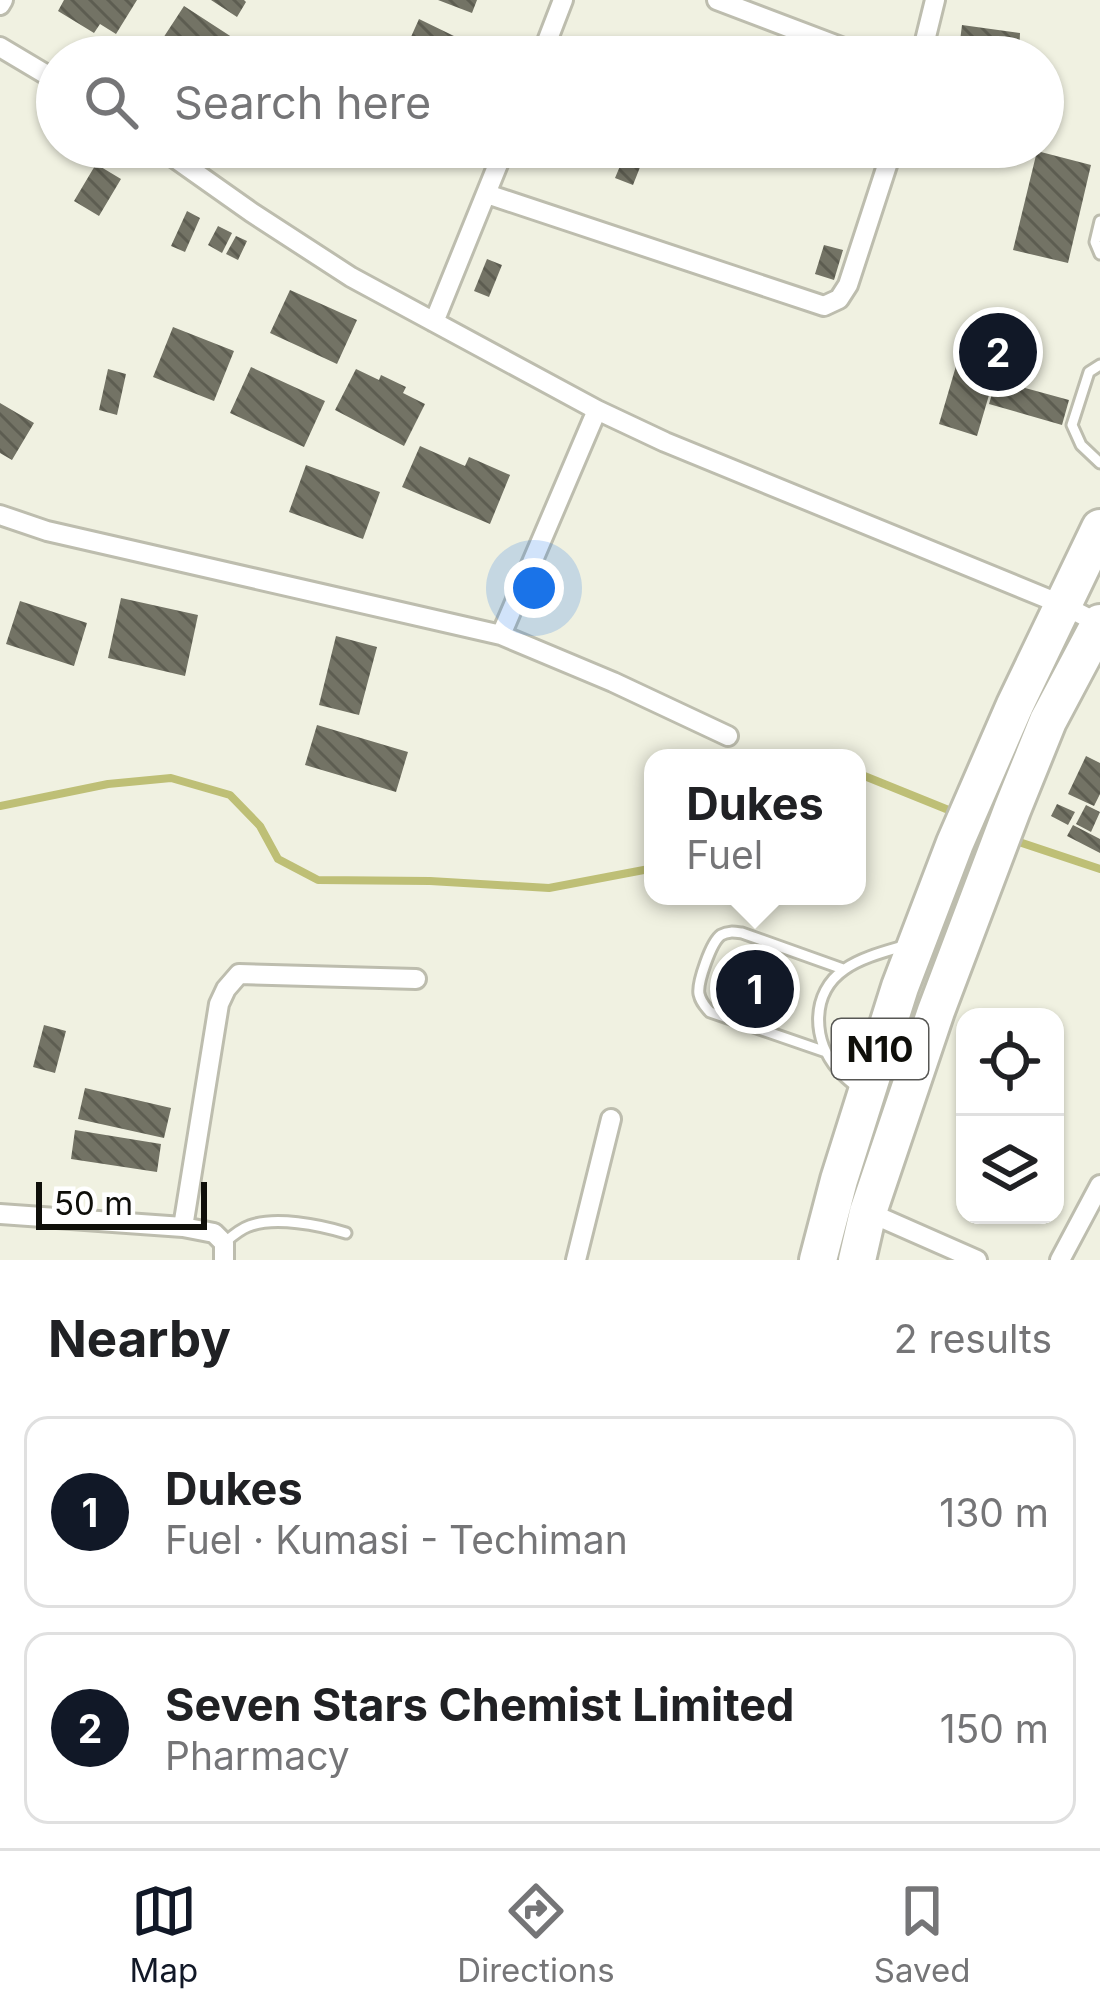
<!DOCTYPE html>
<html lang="en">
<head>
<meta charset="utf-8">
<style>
  body { margin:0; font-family:Inter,sans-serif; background:#f6f6f6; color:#202124 }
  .controls { position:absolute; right:36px; bottom:36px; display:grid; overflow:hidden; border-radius:24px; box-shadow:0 3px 9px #0004 }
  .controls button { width:108px; height:108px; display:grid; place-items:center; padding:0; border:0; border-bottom:3px solid #e0e0e0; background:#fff; color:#202124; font:60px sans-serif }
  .scale { position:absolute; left:36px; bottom:30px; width:171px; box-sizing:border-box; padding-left:12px; border:6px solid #0f0f0a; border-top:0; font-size:33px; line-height:42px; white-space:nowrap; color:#0f0f0a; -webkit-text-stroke:9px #fff; paint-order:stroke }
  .you { position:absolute; left:534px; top:588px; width:42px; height:42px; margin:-30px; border:9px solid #fff; border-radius:50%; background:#1a73e8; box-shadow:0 0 0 18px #1a73e833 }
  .badge { display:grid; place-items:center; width:78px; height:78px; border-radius:50%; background:#111827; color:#fff; font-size:39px; font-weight:700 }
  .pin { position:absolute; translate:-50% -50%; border:6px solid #fff; box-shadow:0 3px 12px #0006 }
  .popup { position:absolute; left:644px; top:749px; width:222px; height:156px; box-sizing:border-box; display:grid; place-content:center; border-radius:24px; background:#fff; filter:drop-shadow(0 3px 9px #0005); font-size:39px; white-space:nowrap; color:#757577 }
  .popup b { font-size:45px; color:#202124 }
  .popup::after { content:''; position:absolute; left:50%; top:100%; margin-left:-24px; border:24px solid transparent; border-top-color:#fff }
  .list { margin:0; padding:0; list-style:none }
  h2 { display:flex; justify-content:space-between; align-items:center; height:156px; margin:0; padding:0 48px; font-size:51px }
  h2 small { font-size:39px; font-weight:400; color:#757577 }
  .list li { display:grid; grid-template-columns:78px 1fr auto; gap:36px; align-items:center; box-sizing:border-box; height:192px; margin:0 24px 24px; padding:0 24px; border:3px solid #e0e0e0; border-radius:24px }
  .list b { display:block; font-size:45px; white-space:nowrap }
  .list p { margin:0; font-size:39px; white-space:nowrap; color:#757577 }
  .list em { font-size:39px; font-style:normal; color:#757577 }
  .icon { flex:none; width:66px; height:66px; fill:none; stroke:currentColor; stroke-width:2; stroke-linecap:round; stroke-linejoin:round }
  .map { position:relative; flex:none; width:1100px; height:1260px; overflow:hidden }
  .search { position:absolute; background:#fff; box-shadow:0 3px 9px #0004; left:36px; right:36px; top:36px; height:132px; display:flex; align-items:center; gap:30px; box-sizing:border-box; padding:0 42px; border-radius:66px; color:#757577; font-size:45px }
  .sheet { height:588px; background:#fff }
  nav { display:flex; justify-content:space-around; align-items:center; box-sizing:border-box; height:168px; border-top:3px solid #e0e0e0; background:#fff; font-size:33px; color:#757577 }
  nav a { display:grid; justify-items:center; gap:6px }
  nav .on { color:#111827 }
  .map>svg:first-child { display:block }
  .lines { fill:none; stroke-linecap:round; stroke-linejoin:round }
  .stream { stroke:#bebf76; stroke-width:8 }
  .building { fill:url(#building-back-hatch) }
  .lane-casing { stroke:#bdbdae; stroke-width:15 }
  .street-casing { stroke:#bdbdae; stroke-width:24 }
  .highway-casing { stroke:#bdbdae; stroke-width:42 }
  .lane { stroke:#fff; stroke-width:9 }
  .street { stroke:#fff; stroke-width:18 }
  .highway { stroke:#fff; stroke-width:36 }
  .labels { text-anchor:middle; stroke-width:12; stroke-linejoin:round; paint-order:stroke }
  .shield { fill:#fff; stroke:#575754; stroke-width:3 }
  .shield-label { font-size:36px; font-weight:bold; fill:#0f0f0a }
</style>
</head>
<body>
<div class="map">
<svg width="1100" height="1260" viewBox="0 0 1100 1260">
  <defs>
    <pattern id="building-back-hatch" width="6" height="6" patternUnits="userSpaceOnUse" patternTransform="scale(3)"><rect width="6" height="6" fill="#737365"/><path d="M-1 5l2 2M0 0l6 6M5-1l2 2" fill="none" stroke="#5d5d51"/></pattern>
  </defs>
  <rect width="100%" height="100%" fill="#f0f1e1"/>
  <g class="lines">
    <path class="stream" d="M 857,773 L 956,813
      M 0,806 L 108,784 L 171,778 L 230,795 L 260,826 L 278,859 L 318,880 L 430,881 L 549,888 L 649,869 L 653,865
      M 1013,840 L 1100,869"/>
  </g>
  <path class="building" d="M 64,0 L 137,0 L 116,34 L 100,24 L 94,33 L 58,11 Z
    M 211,0 L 244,0 L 246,2 L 237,17 Z
    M 438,0 L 477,0 L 472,13 Z
    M 184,6 L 258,54 L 256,57 L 152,55 Z
    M 419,19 L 454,36 L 445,57 L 402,57 Z
    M 962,25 L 1020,33 L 1019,57 L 958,57 Z
    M 628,147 L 648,147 L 633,185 L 615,178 Z
    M 1037,151 L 1091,165 L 1068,263 L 1013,250 Z
    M 96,164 L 121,179 L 99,216 L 74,201 Z
    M 187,211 L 200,218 L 185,252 L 171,246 Z
    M 218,226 L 232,233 L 222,253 L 208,245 Z
    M 236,236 L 247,241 L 238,260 L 226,254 Z
    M 824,245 L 843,250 L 834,280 L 815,274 Z
    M 487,259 L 502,265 L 489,297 L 474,291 Z
    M 290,290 L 357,320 L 337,364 L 270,333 Z
    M 968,325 L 1006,337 L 977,436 L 939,424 Z
    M 173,327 L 234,351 L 214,401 L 153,377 Z
    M 251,367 L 325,401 L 304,447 L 230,413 Z
    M 108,369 L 126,374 L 117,415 L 99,410 Z
    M 356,369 L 379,380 L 381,375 L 406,387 L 403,393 L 425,404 L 404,446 L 335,410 Z
    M 996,380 L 1069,400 L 1062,425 L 989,404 Z
    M 0,403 L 34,423 L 12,460 L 0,453 Z
    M 420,446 L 465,466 L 469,457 L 510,475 L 490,524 L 402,487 Z
    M 306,465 L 380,492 L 363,539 L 289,512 Z
    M 121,598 L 198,615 L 185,676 L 108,658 Z
    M 20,601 L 87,623 L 74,666 L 6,644 Z
    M 336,636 L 377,647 L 359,715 L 319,705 Z
    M 317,725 L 408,752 L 396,792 L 305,765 Z
    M 1086,756 L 1100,763 L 1100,794 L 1094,806 L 1068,794 Z
    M 1057,804 L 1075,812 L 1068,825 L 1051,816 Z
    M 1086,805 L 1100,812 L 1091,832 L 1076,824 Z
    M 1073,825 L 1100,839 L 1100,853 L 1067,836 Z
    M 44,1025 L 66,1031 L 55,1073 L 33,1067 Z
    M 85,1088 L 171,1108 L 164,1138 L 78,1119 Z
    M 75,1130 L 161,1144 L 157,1172 L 71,1159 Z"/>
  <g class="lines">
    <defs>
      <path id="lane" d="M 1100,221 L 1095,242 L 1100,254
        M 1100,365 L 1089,372 L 1072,425 L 1081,445 L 1100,463
        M 826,1052 L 710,1012 C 705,1006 701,1003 699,994 C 697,983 711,942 721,935 C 728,931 734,932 742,933 L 843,969
        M 859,1089 C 852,1083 844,1077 838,1070 C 812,1040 810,993 845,969 C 862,957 887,951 907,945
        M 224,1243 C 231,1237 240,1229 249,1226 C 275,1216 320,1225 346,1233"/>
      <path id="street" d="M 717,0 L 867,57
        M 0,5 L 3,0
        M 0,47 L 57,81
        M 541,57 L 563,0
        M 921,57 L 935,0
        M 159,147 L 251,212 L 351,277 L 597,410 L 665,442 L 1063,605 L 1100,624
        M 487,194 L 824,306 L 839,299 L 848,285 L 893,147
        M 434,322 L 505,147
        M 0,515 L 47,531 L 501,635 L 597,410
        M 501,635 L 613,682 L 728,736
        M 868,1212 L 977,1260
        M 0,1214 L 183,1227 L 214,1233 L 224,1243 L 224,1260
        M 183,1227 L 219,1004 L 226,989 L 239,974 L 416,979
        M 576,1260 L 611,1119
        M 1060,1260 L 1100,1185"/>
      <path id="highway" d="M 818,1260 L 839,1180 L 900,987 L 955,843 L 1015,705 L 1100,528
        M 857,1260 L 868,1212 L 936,1011 L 1012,810 L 1048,721 L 1100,623"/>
    </defs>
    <use href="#lane" class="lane-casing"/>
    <use href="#street" class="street-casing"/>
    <use href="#highway" class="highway-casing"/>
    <use href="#lane" class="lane"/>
    <use href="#street" class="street"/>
    <use href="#highway" class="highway"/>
  </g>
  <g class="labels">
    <rect class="shield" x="832" y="1019" width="96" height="60" rx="9"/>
    <g class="shield-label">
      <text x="880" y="1062">N10</text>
    </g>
  </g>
</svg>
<div class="controls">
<button><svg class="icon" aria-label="locate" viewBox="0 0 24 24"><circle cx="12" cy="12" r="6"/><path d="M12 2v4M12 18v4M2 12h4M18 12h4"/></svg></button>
<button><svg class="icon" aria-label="layers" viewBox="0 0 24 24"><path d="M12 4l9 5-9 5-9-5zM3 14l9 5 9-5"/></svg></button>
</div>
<div class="scale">50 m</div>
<div class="you"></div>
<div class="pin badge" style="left:755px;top:989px">1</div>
<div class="popup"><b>Dukes</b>Fuel</div>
<div class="pin badge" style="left:998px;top:352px">2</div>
<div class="search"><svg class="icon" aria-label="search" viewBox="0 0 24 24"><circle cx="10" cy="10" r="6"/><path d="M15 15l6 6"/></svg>Search here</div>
</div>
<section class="sheet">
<h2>Nearby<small>2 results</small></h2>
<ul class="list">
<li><span class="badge">1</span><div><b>Dukes</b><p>Fuel · Kumasi - Techiman</p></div><em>130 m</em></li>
<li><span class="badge">2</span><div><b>Seven Stars Chemist Limited</b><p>Pharmacy</p></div><em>150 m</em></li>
</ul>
</section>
<nav>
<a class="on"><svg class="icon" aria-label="map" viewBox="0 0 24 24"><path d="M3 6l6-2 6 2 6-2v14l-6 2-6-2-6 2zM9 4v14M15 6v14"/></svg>Map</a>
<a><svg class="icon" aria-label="directions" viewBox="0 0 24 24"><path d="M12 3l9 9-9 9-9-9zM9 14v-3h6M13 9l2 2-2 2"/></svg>Directions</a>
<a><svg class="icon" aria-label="saved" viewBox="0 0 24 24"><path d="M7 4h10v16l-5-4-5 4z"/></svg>Saved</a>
</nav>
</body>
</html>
